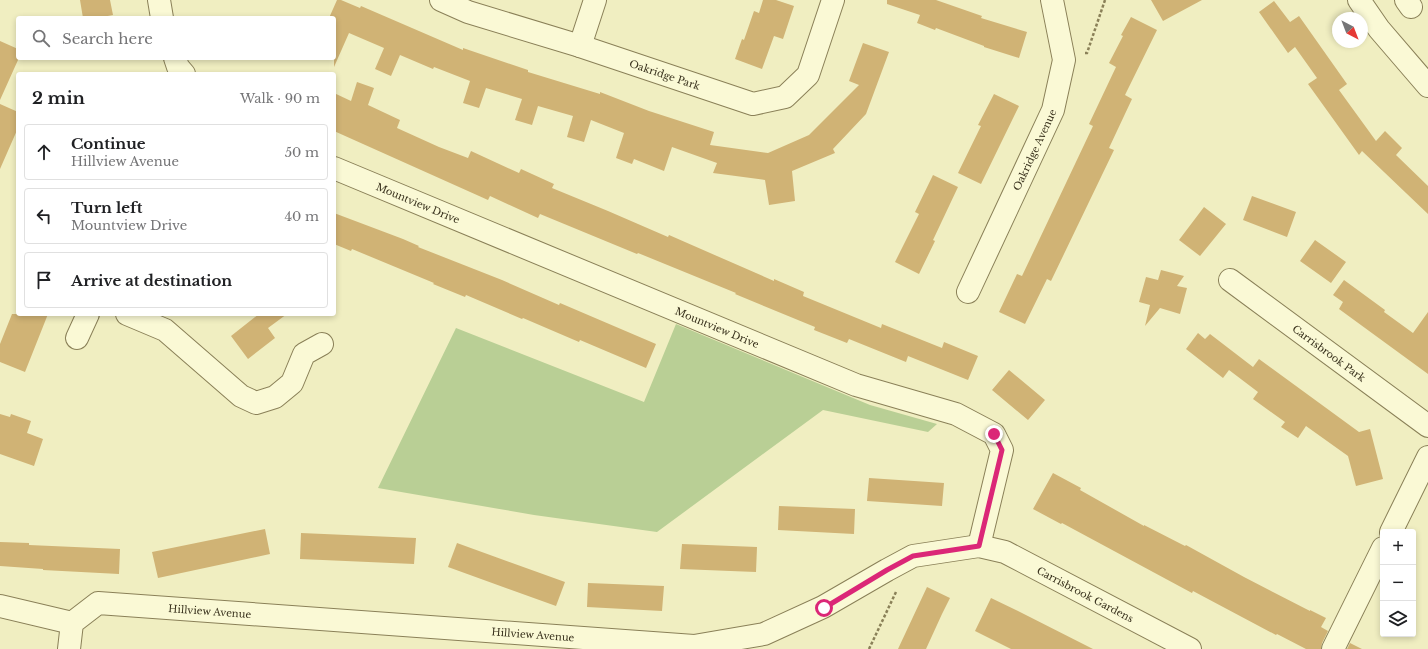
<!DOCTYPE html>
<html lang="en">
<head>
<meta charset="utf-8">
<style>
  body { margin:0; font-family:"Libre Baskerville",serif; background:#f2f2f2; color:#202124 }
  .controls { position:absolute; right:12px; bottom:12px; display:grid; overflow:hidden; border-radius:4px; box-shadow:0 2px 6px #0003 }
  .controls button { width:36px; height:36px; display:grid; place-items:center; padding:0; border:0; border-bottom:1px solid #e0e0e0; background:#fff; color:#202124; font:20px sans-serif }
  .compass { position:absolute; left:1332px; top:12px; width:36px; height:36px; border-radius:50%; background:#fff; box-shadow:0 2px 6px #0003; rotate:138deg }
  .stop { position:absolute; width:12px; height:12px; margin:-9px; border:3px solid #db2777; border-radius:50%; background:#fff }
  .stop.end { background:#db2777; border-color:#fff; box-shadow:0 1px 4px #0008 }
  .list { margin:0; padding:0; list-style:none }
  h2 { display:flex; justify-content:space-between; align-items:center; height:52px; margin:0; padding:0 16px; font-size:17px }
  h2 small { font-size:13px; font-weight:400; color:#757577 }
  .list li { display:grid; grid-template-columns:26px 1fr auto; gap:12px; align-items:center; box-sizing:border-box; height:56px; margin:0 8px 8px; padding:0 8px; border:1px solid #e0e0e0; border-radius:4px }
  .list b { display:block; font-size:15px; white-space:nowrap }
  .list p { margin:0; font-size:13px; white-space:nowrap; color:#757577 }
  .list em { font-size:13px; font-style:normal; color:#757577 }
  .icon { flex:none; width:22px; height:22px; fill:none; stroke:currentColor; stroke-width:2; stroke-linecap:round; stroke-linejoin:round }
  .map { position:relative; flex:none; width:1428px; height:649px; overflow:hidden }
  .search { position:absolute; background:#fff; box-shadow:0 2px 6px #0003; left:16px; top:16px; width:320px; height:44px; display:flex; align-items:center; gap:10px; box-sizing:border-box; padding:0 14px; border-radius:4px; color:#757577; font-size:15px }
  .panel { position:absolute; background:#fff; box-shadow:0 2px 6px #0003; left:16px; top:72px; width:320px; height:244px; border-radius:4px }
  .map>svg:first-child { display:block }
  .green { fill:#b9cf95 }
  .building { fill:#d0b375 }
  .lines { fill:none; stroke-linecap:round; stroke-linejoin:round }
  .minor-casing { stroke:#8a8058; stroke-width:24 }
  .tertiary-casing { stroke:#8a8058; stroke-width:24 }
  .path { stroke:#8a8058; stroke-width:2.5; stroke-dasharray:3 2; stroke-linecap:butt }
  .minor { stroke:#faf9d5; stroke-width:22 }
  .tertiary { stroke:#faf9d5; stroke-width:22 }
  .route { stroke:#db2777; stroke-width:5 }
  .labels { text-anchor:middle; stroke-width:3; stroke-linejoin:round; paint-order:stroke }
  .street-label { font-size:10px; fill:#39321d; stroke:#f7f6d1 }
</style>
</head>
<body>
<div class="map">
<svg width="1428" height="649" viewBox="0 0 1428 649">
  <rect width="100%" height="100%" fill="#f0eec1"/>
  <path class="green" d="M 676,324 L 870,405 L 937,424 L 928,432 L 823,410 L 657,532 L 534,515 L 378,488 L 456,328 L 644,402 Z"/>
  <path class="building" d="M 80,0 L 110,0 L 113,15 L 97,18 L 83,18 Z
    M 337,0 L 341,0 L 360,8 L 361,6 L 463,50 L 463,48 L 528,70 L 528,72 L 600,94 L 600,92 L 649,111 L 714,132 L 710,145 L 768,153 L 809,135 L 859,85 L 849,81 L 863,43 L 889,52 L 866,114 L 833,149 L 835,153 L 792,171 L 795,201 L 769,205 L 765,180 L 713,173 L 717,163 L 672,147 L 664,171 L 634,159 L 632,164 L 616,158 L 624,133 L 591,120 L 584,142 L 567,137 L 573,116 L 538,106 L 532,125 L 515,120 L 522,99 L 486,88 L 479,108 L 463,103 L 470,81 L 434,67 L 433,69 L 400,55 L 391,76 L 375,69 L 384,48 L 349,33 L 334,67 L 334,18 L 329,18 Z
    M 763,0 L 776,0 L 794,6 L 783,39 L 774,36 L 762,69 L 735,59 L 742,39 L 744,40 L 754,11 L 759,13 Z
    M 887,0 L 936,0 L 982,16 L 981,18 L 1027,32 L 1019,58 L 984,47 L 984,46 L 936,28 L 935,30 L 917,23 L 920,15 L 887,4 Z
    M 1151,0 L 1202,0 L 1163,21 Z
    M 1274,1 L 1290,22 L 1299,16 L 1347,84 L 1339,90 L 1376,141 L 1385,131 L 1402,148 L 1396,155 L 1428,186 L 1428,214 L 1362,151 L 1359,155 L 1308,84 L 1317,78 L 1295,47 L 1288,53 L 1259,12 Z
    M 1131,17 L 1157,30 L 1125,95 L 1132,99 L 1109,148 L 1114,150 L 1051,281 L 1047,279 L 1025,324 L 999,312 L 1017,274 L 1022,276 L 1093,126 L 1089,124 L 1116,67 L 1109,63 L 1123,36 L 1121,35 Z
    M 0,41 L 18,49 L 18,60 L 0,100 Z
    M 357,82 L 374,88 L 368,105 L 400,120 L 397,128 L 439,147 L 468,158 L 471,151 L 519,173 L 521,169 L 554,184 L 552,188 L 608,211 L 668,237 L 669,235 L 774,281 L 774,279 L 804,292 L 803,296 L 881,328 L 882,324 L 942,348 L 944,342 L 978,356 L 968,380 L 908,356 L 906,362 L 849,339 L 847,343 L 814,330 L 815,327 L 735,294 L 736,293 L 638,253 L 637,254 L 540,214 L 538,218 L 490,196 L 488,200 L 334,131 L 334,93 L 351,101 Z
    M 994,94 L 1019,106 L 981,184 L 958,173 L 981,126 L 978,125 Z
    M 0,104 L 18,112 L 18,128 L 0,169 Z
    M 933,175 L 958,187 L 933,240 L 935,241 L 919,274 L 895,262 L 919,214 L 915,212 Z
    M 1252,196 L 1296,212 L 1287,237 L 1243,220 Z
    M 1204,207 L 1226,224 L 1200,256 L 1179,240 Z
    M 334,213 L 403,239 L 419,246 L 418,247 L 502,280 L 559,305 L 560,303 L 656,344 L 646,368 L 580,340 L 579,342 L 523,318 L 522,319 L 466,295 L 465,297 L 433,284 L 434,283 L 352,249 L 351,251 L 334,244 Z
    M 1315,240 L 1346,262 L 1331,283 L 1300,261 Z
    M 1161,270 L 1184,276 L 1177,286 L 1187,288 L 1180,314 L 1160,308 L 1145,326 L 1150,305 L 1139,302 L 1146,277 L 1158,280 Z
    M 1344,280 L 1385,310 L 1384,312 L 1413,333 L 1428,312 L 1428,374 L 1339,309 L 1343,302 L 1333,295 Z
    M 12,314 L 48,314 L 25,372 L 0,362 L 0,344 Z
    M 259,314 L 287,314 L 268,328 L 275,338 L 248,359 L 231,336 Z
    M 1198,333 L 1205,339 L 1210,334 L 1253,367 L 1259,359 L 1359,432 L 1370,429 L 1383,479 L 1356,486 L 1348,456 L 1306,426 L 1298,438 L 1281,427 L 1285,422 L 1253,399 L 1258,392 L 1229,370 L 1223,378 L 1186,349 Z
    M 1009,370 L 1045,400 L 1028,420 L 992,390 Z
    M 0,414 L 10,417 L 11,414 L 31,421 L 27,433 L 43,439 L 34,466 L 0,454 Z
    M 1053,473 L 1081,488 L 1080,490 L 1144,526 L 1144,525 L 1185,546 L 1186,545 L 1244,577 L 1310,611 L 1310,610 L 1326,618 L 1321,627 L 1328,631 L 1322,643 L 1321,649 L 1306,649 L 1277,634 L 1276,635 L 1193,591 L 1192,593 L 1062,523 L 1061,524 L 1033,509 Z
    M 869,478 L 944,483 L 942,506 L 867,501 Z
    M 779,506 L 855,509 L 854,534 L 778,530 Z
    M 265,529 L 270,554 L 158,578 L 152,552 Z
    M 301,533 L 416,538 L 414,564 L 300,559 Z
    M 0,542 L 29,543 L 29,545 L 120,549 L 119,574 L 43,570 L 43,569 L 0,566 Z
    M 457,543 L 565,582 L 556,606 L 448,567 Z
    M 682,544 L 757,547 L 756,572 L 680,569 Z
    M 588,583 L 664,586 L 662,611 L 587,607 Z
    M 927,587 L 950,598 L 942,614 L 926,649 L 898,649 Z
    M 991,598 L 1018,611 L 1093,649 L 1011,649 L 975,631 Z
    M 1350,643 L 1362,649 L 1347,649 Z"/>
  <g class="lines">
    <defs>
      <g id="minor">
        <path d="M 159,0 L 162,18"/>
        <path id="s1" d="M 441,0 L 468,12 L 580,46 L 753,104 L 785,97 L 808,75 L 833,0"/>
        <path d="M 1406,0 L 1411,7"/>
        <path d="M 580,46 L 595,0"/>
        <path d="M 175,58 L 178,67 L 184,74"/>
        <path id="s2" d="M 334,168 L 856,385 L 956,414 L 994,434 L 1002,450 L 979,546"/>
        <path id="s3" d="M 1230,280 L 1428,426"/>
        <path id="s4" d="M 968,292 L 1053,110 L 1064,60 L 1052,0"/>
        <path d="M 127,314 L 165,330 L 241,396 L 256,403 L 275,397 L 292,383 L 304,354 L 322,344"/>
        <path d="M 77,338 L 88,314"/>
        <path d="M 1391,532 L 1428,457"/>
        <path d="M 0,606 L 72,623"/>
        <path id="s5" d="M 69,649 L 72,623 L 98,603 L 694,646 L 764,634 L 823,607 L 887,570 L 913,556 L 979,546 L 1005,552 L 1190,649"/>
        <path d="M 1333,649 L 1383,548"/>
      </g>
      <path id="tertiary" d="M 1359,0 L 1379,29 L 1428,86"/>
    </defs>
    <use href="#minor" class="minor-casing"/>
    <use href="#tertiary" class="tertiary-casing"/>
    <path class="path" d="M 1085,53 L 1087,53 L 1105,0
      M 869,649 L 896,592"/>
    <use href="#minor" class="minor"/>
    <use href="#tertiary" class="tertiary"/>
  </g>
  <g class="lines">
    <path class="route" d="M 824,608 L 887,570 L 913,556 L 979,546 L 1002,450 L 994,434"/>
  </g>
  <g class="labels">
    <g class="street-label">
      <text dy="4" stroke="none"><textPath href="#s1" startOffset="236">Oakridge Park</textPath></text>
      <text dy="4" stroke="none"><textPath href="#s4" startOffset="157">Oakridge Avenue</textPath></text>
      <text dy="4" stroke="none"><textPath href="#s2" startOffset="91">Mountview Drive</textPath></text>
      <text dy="4" stroke="none"><textPath href="#s2" startOffset="415">Mountview Drive</textPath></text>
      <text dy="4" stroke="none"><textPath href="#s3" startOffset="123">Carrisbrook Park</textPath></text>
      <text dy="4" stroke="none"><textPath href="#s5" startOffset="1080">Carrisbrook Gardens</textPath></text>
      <text dy="4" stroke="none"><textPath href="#s5" startOffset="171">Hillview Avenue</textPath></text>
      <text dy="4" stroke="none"><textPath href="#s5" startOffset="495">Hillview Avenue</textPath></text>
    </g>
  </g>
</svg>
<div class="controls">
<button>+</button>
<button>−</button>
<button><svg class="icon" aria-label="layers" viewBox="0 0 24 24"><path d="M12 4l9 5-9 5-9-5zM3 14l9 5 9-5"/></svg></button>
</div>
<svg class="compass" viewBox="-18 -18 36 36"><path d="M0-13l5 13h-10z" fill="#e53935"/><path d="M0 13l5-13h-10z" fill="#757577"/></svg>
<div class="stop" style="left:824px;top:608px"></div>
<div class="stop end" style="left:994px;top:434px"></div>
<div class="search"><svg class="icon" aria-label="search" viewBox="0 0 24 24"><circle cx="10" cy="10" r="6"/><path d="M15 15l6 6"/></svg>Search here</div>
<section class="panel">
<h2>2 min<small>Walk · 90 m</small></h2>
<ul class="list">
<li><svg class="icon" aria-label="ahead" viewBox="0 0 24 24"><path d="M12 20V5M6 11l6-6 6 6"/></svg><div><b>Continue</b><p>Hillview Avenue</p></div><em>50 m</em></li>
<li><svg class="icon" aria-label="left" viewBox="0 0 24 24"><path d="M17 20v-9H6M10 6l-5 5 5 5"/></svg><div><b>Turn left</b><p>Mountview Drive</p></div><em>40 m</em></li>
<li><svg class="icon" aria-label="arrive" viewBox="0 0 24 24"><path d="M6 21V4h12l-3 4 3 4H6"/></svg><div><b>Arrive at destination</b></div></li>
</ul>
</section>
</div>
</body>
</html>
